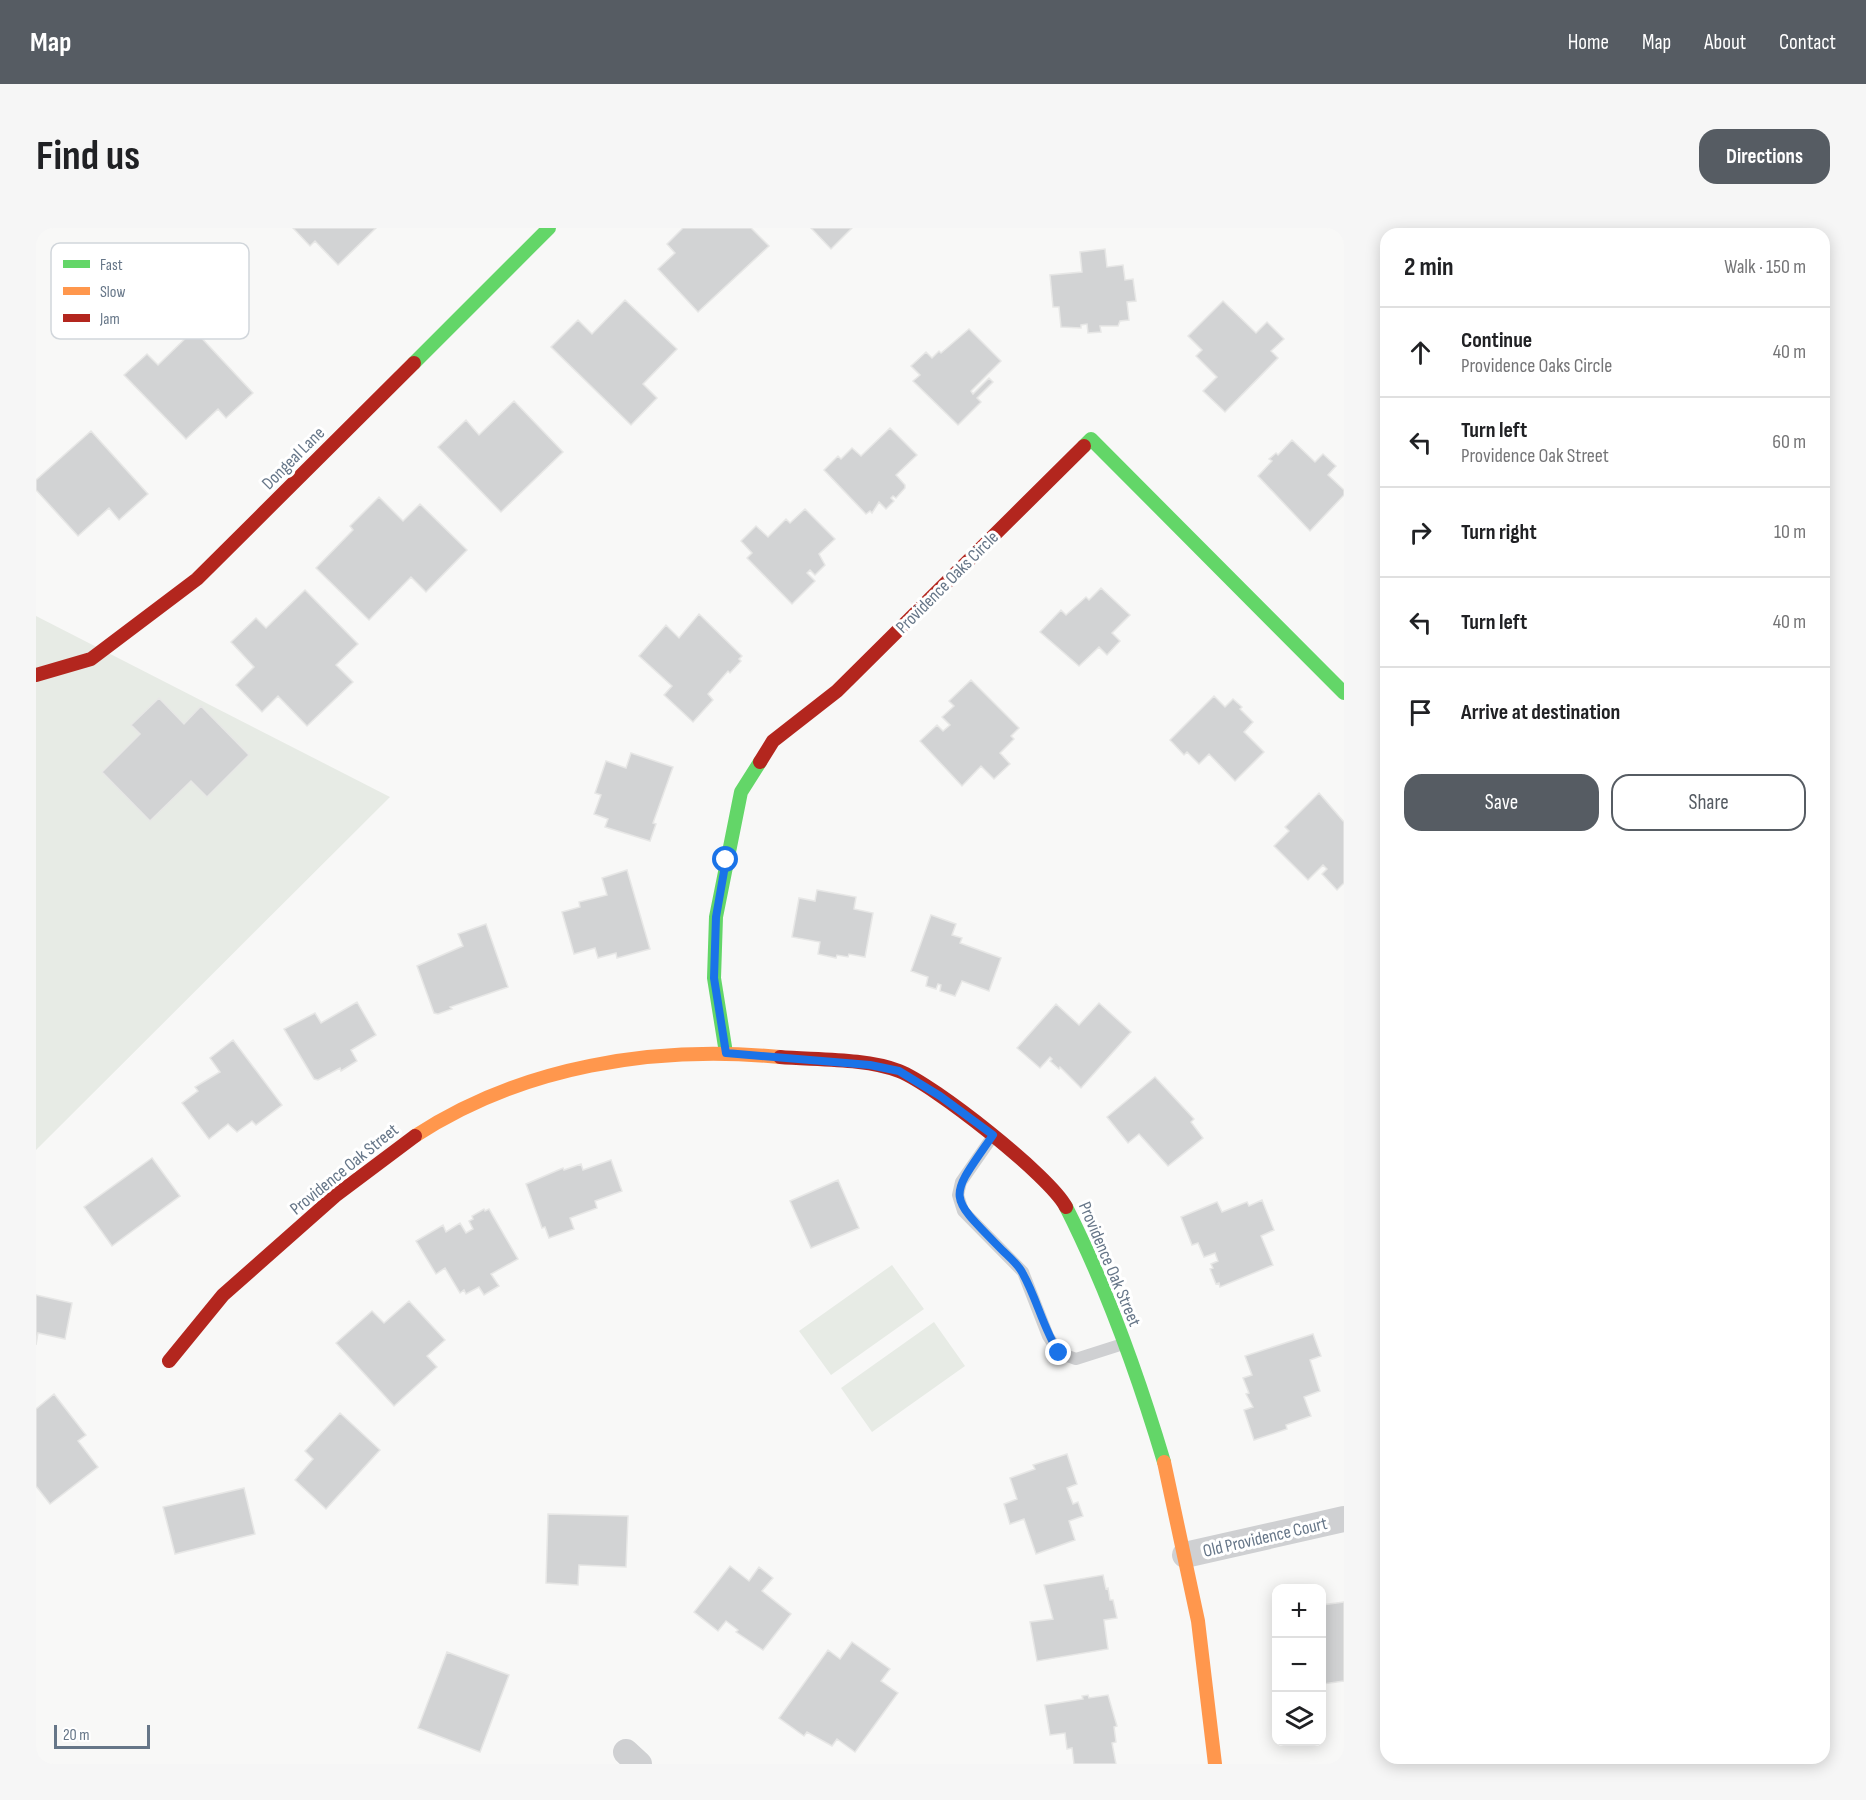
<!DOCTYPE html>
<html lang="en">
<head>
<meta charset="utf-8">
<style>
  body { margin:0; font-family:"Sofia Sans Condensed",sans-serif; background:#f6f6f6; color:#202124 }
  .controls { position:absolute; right:18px; bottom:18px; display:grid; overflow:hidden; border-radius:12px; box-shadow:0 3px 15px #0003 }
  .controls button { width:54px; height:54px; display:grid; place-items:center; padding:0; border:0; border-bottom:2px solid #e0e0e0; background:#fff; color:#202124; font:30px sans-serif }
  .scale { position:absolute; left:18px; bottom:15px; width:96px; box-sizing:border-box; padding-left:6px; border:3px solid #667688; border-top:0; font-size:16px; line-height:21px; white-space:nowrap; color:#667688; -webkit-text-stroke:4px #fff; paint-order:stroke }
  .stop { position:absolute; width:18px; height:18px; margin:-14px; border:4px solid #1a73e8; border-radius:50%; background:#fff }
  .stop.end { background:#1a73e8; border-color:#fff; box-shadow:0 2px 6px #0008 }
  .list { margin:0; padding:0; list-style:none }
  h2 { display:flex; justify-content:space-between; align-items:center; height:78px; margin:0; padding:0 24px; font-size:26px }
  h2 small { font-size:20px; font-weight:400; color:#757577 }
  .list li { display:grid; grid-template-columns:39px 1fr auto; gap:18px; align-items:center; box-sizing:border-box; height:90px; padding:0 24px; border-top:2px solid #e0e0e0 }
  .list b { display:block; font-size:22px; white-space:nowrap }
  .list p { margin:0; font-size:20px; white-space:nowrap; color:#757577 }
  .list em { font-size:20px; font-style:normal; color:#757577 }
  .actions { display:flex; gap:12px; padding:18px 24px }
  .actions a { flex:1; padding:14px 0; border:2px solid #565c63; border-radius:18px; text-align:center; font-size:21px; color:#565c63 }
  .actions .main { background:#565c63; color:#fff }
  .icon { flex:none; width:33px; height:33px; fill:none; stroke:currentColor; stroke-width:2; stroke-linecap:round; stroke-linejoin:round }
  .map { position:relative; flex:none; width:1308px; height:1536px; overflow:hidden; border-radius:18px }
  header { display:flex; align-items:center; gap:36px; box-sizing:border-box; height:84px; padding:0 30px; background:#565c63; color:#fff }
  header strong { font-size:28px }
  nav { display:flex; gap:33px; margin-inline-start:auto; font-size:21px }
  .intro { display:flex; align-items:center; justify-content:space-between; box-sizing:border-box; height:144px; padding:0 36px }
  h1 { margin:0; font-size:42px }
  .button { padding:15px 27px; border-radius:18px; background:#565c63; color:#fff; font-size:21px; font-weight:700 }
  main { display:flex; gap:36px; padding:0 36px }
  aside { flex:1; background:#fff; border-radius:18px; box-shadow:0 3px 15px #0003 }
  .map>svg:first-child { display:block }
  .green { fill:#e7ebe5 }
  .building { fill:#d2d3d4; stroke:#e7e7e6; stroke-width:1.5 }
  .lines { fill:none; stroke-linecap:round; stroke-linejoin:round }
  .lane { stroke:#cfd0d2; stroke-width:12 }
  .street { stroke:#cfd0d2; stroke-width:26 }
  .fast { stroke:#63d668; stroke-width:14 }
  .slow { stroke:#ff974d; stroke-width:14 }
  .jam { stroke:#b3261e; stroke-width:14 }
  .route { stroke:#1a73e8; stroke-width:8 }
  .labels { text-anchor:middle; stroke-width:6; stroke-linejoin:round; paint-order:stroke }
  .street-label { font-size:18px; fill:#667688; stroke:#fff }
  .key { fill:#fff; stroke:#d1d6db; stroke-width:1.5 }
  .key-label { font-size:16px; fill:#667688 }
</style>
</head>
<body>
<header>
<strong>Map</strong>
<nav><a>Home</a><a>Map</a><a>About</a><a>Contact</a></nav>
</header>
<div class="intro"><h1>Find us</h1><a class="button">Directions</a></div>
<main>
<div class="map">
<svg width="1308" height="1536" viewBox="0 0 1308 1536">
  <rect width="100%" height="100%" fill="#f8f8f7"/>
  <path class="green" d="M 0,388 L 354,569 L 0,922 Z
    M 856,1037 L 888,1081 L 795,1147 L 763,1103 Z
    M 898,1094 L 929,1138 L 836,1204 L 805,1160 Z"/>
  <path class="building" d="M 257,0 L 340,0 L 302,37 L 279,13 L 274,18 Z
    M 647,0 L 715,0 L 733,18 L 662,84 L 622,41 L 639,25 L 631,16 Z
    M 775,0 L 816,0 L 795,21 Z
    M 1069,21 L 1071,39 L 1087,37 L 1089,52 L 1097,51 L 1100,73 L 1091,74 L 1093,92 L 1084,93 L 1082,98 L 1064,98 L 1065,104 L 1052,105 L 1051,96 L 1045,97 L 1045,100 L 1025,99 L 1023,79 L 1017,79 L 1014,47 L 1046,44 L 1044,24 Z
    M 589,72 L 641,121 L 607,156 L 621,170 L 595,197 L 515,119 L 542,92 L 556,106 Z
    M 1187,73 L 1220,105 L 1231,94 L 1248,111 L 1235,123 L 1242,130 L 1189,184 L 1167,163 L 1181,149 L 1160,128 L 1166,122 L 1152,108 Z
    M 933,101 L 965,133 L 935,163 L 937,166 L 953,150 L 957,154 L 941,170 L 945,174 L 922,197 L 877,153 L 884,147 L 875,138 L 890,124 L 896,130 L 903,123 L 905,125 Z
    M 158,102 L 217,165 L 190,190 L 182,181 L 150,211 L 88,147 L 111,126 L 122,137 Z
    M 478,173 L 527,224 L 465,284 L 402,219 L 430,192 L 443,207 Z
    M 854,200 L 881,227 L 860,247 L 869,257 L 869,260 L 860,270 L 857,268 L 855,270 L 858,273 L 850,281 L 843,274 L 836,285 L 834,283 L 830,286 L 788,242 L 802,228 L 805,231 L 816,220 L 825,228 Z
    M 55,203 L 112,266 L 83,292 L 73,280 L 42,308 L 0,262 L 0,252 Z
    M 1256,212 L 1279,234 L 1287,226 L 1300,238 L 1292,247 L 1308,262 L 1308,267 L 1274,303 L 1222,248 L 1236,233 L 1233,231 L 1240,225 L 1242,227 Z
    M 343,269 L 367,293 L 384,276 L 431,322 L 390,364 L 375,349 L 333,392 L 280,340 L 317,302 L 314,298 Z
    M 769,281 L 799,311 L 783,326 L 789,337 L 779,347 L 774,342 L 771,345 L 779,353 L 756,376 L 711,330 L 716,325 L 705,313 L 720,298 L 732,309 L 750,291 L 754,295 Z
    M 1065,360 L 1094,387 L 1076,405 L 1084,413 L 1071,427 L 1063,419 L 1043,438 L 1004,404 L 1025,382 L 1030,387 L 1050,369 L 1053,372 Z
    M 269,362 L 322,416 L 300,437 L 317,454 L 271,498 L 242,468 L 226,484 L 200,457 L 218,439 L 195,414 L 220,390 L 230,400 Z
    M 663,386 L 706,428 L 703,431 L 705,433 L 694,445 L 692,443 L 672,466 L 677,472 L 657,494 L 628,467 L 636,458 L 603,428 L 630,397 L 643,410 Z
    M 935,452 L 983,500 L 975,508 L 978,511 L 964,525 L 974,536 L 958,551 L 945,538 L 926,558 L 884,513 L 901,497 L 907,503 L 914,497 L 906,489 L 918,478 L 913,473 Z
    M 1178,468 L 1189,479 L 1197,471 L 1206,479 L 1204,481 L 1217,494 L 1208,504 L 1228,524 L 1199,553 L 1173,526 L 1163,536 L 1151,524 L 1148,527 L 1134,512 Z
    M 123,470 L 148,496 L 165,478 L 213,527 L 171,569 L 155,553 L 114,593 L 66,544 L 104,506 L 95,497 Z
    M 595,525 L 637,539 L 617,595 L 620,596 L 614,613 L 569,599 L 572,591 L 558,586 L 565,567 L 559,565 L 570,533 L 590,540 Z
    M 1283,565 L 1308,594 L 1308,655 L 1301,662 L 1286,646 L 1291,641 L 1287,637 L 1272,652 L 1238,618 L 1253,603 L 1249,599 Z
    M 591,642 L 614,721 L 581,730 L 580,725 L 562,730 L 559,720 L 538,726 L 526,684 L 544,679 L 543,674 L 571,667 L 566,650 Z
    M 781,662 L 820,669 L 818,681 L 837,685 L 829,729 L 813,726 L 812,729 L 801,727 L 800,730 L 782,726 L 784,714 L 756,709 L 763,670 L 779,673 Z
    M 895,687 L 920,696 L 916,707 L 926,710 L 924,715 L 965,730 L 953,763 L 926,753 L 919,768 L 904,763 L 905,757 L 902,756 L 900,761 L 890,758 L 892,749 L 875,743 Z
    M 450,696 L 472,759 L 414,779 L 416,781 L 402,786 L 398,785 L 381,738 L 427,718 L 422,706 Z
    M 321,774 L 340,807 L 315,822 L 321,833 L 305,843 L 304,840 L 282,852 L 278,851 L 248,801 L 279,785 L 285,795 Z
    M 1063,775 L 1095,804 L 1045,860 L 1024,839 L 1023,841 L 1014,833 L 1016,831 L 1014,829 L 1004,840 L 981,820 L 1020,776 L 1043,797 Z
    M 197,812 L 246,877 L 220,897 L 216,893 L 201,904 L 192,896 L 173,911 L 146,875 L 162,863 L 159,859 L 184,844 L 174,830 Z
    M 1119,849 L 1158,891 L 1155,894 L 1167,910 L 1132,938 L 1103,906 L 1092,915 L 1071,889 Z
    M 116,930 L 144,968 L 76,1018 L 48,979 Z
    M 575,932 L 586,963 L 559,973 L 561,980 L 534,990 L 538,1001 L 513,1010 L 509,999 L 506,1000 L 490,956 L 527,940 L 528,942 L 545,936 L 547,942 Z
    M 802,952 L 823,1000 L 775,1020 L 754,973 Z
    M 1226,972 L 1238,1002 L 1225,1008 L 1237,1037 L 1184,1059 L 1183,1055 L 1180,1056 L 1174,1041 L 1177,1040 L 1175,1036 L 1182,1033 L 1179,1025 L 1168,1029 L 1162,1015 L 1156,1017 L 1145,989 L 1181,974 L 1186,984 L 1211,974 L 1213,978 Z
    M 448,981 L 449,983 L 453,981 L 482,1031 L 455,1046 L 463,1058 L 448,1067 L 443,1059 L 430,1066 L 428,1062 L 424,1065 L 409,1040 L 400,1046 L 380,1013 L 407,997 L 410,1004 L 424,995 L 430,1005 L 437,1001 L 433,993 L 437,991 L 436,988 Z
    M 0,1067 L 36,1075 L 29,1111 L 2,1105 L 0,1117 Z
    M 373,1073 L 409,1112 L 391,1128 L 401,1139 L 358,1178 L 300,1115 L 336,1083 L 348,1095 Z
    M 1277,1106 L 1285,1128 L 1274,1132 L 1284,1163 L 1268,1169 L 1275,1188 L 1250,1197 L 1251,1201 L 1218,1212 L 1208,1182 L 1217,1179 L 1210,1166 L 1213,1165 L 1207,1150 L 1216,1147 L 1209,1128 Z
    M 18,1166 L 50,1207 L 42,1213 L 62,1239 L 14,1276 L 0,1258 L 0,1181 Z
    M 304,1185 L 344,1222 L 290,1281 L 259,1252 L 277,1231 L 269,1223 Z
    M 1031,1226 L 1041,1256 L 1031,1260 L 1032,1263 L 1037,1276 L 1042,1274 L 1047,1288 L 1033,1293 L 1039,1312 L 1000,1326 L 988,1291 L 974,1296 L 968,1276 L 981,1271 L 974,1250 L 999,1241 L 997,1237 Z
    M 208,1260 L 219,1306 L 139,1326 L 127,1279 Z
    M 512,1286 L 592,1288 L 590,1339 L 543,1337 L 542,1357 L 510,1355 Z
    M 694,1338 L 713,1353 L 723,1339 L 737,1350 L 726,1363 L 755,1386 L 727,1422 L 700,1404 L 702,1402 L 690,1393 L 682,1403 L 658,1384 Z
    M 1067,1347 L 1070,1361 L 1072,1360 L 1074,1372 L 1077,1372 L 1081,1390 L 1068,1392 L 1072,1421 L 1001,1433 L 994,1394 L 1017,1391 L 1008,1357 Z
    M 1308,1374 L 1308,1453 L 1287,1456 L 1286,1377 Z
    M 816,1414 L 854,1441 L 845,1453 L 862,1465 L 819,1524 L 801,1511 L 796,1518 L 771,1504 L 768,1508 L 743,1490 L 792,1422 L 804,1431 Z
    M 411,1424 L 473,1447 L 444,1524 L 382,1500 Z
    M 1052,1467 L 1053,1470 L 1072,1467 L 1081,1498 L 1078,1499 L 1080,1514 L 1076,1515 L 1080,1536 L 1038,1536 L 1036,1520 L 1031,1521 L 1029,1505 L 1014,1507 L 1009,1477 L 1047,1471 L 1046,1468 Z"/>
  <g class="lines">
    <path class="lane" d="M 957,908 L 925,954 L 922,967 L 927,983 L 987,1044 L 1012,1108 L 1023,1125 L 1040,1131 L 1087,1116"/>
    <path class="street" d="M 1149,1327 L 1308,1291
      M 590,1524 L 603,1536"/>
    <path class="fast" d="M 378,135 L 513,0
      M 1048,218 L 1055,211 L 1308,465
      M 690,825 L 678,750 L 680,689 L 705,564 L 724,534
      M 1030,979 C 1071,1060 1102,1147 1128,1234"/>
    <path class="slow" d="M 379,908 C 486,838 618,817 744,829
      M 1128,1234 L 1162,1393 L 1179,1536"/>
    <path class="jam" d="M 0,447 L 55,431 L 161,351 L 378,135
      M 724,534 L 737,513 L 801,463 L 1048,218
      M 744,829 C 779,832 830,830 863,843 C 897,856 1014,948 1030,979
      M 133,1133 L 187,1067 L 299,968 L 379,908"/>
  </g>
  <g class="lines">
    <path class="route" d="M 690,632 L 680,689 L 678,750 L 690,825 L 834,837 L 863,843 L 904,868 L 957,907 C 912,972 910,965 966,1022 C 973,1029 983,1037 987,1046 C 1001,1071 1007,1100 1023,1125"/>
  </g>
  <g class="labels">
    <g class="street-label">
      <text transform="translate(257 230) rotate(-45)" y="6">Dongeal Lane</text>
      <text transform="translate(911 354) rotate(-45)" y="6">Providence Oaks Circle</text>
      <text transform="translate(308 941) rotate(-39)" y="6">Providence Oak Street</text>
      <text transform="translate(1074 1036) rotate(67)" y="6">Providence Oak Street</text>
      <text transform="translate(1229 1309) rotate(-13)" y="6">Old Providence Court</text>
    </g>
  </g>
  <rect x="15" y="15" width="198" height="96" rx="9" class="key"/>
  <rect x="27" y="32" width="27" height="8" fill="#63d668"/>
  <rect x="27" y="59" width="27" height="8" fill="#ff974d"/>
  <rect x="27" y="86" width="27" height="8" fill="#b3261e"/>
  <g class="key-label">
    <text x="64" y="42">Fast</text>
    <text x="64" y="69">Slow</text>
    <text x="64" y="96">Jam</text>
  </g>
</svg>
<div class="controls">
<button>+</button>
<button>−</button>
<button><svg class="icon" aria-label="layers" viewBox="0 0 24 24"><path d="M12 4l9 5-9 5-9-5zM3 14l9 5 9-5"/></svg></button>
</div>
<div class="scale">20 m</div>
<div class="stop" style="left:690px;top:632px"></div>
<div class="stop end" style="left:1023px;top:1125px"></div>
</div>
<aside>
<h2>2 min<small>Walk · 150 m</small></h2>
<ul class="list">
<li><svg class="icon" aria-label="ahead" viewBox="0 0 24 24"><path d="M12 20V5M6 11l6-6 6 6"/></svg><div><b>Continue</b><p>Providence Oaks Circle</p></div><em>40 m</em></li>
<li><svg class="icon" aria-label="left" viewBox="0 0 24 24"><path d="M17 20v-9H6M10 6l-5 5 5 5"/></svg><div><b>Turn left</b><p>Providence Oak Street</p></div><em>60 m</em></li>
<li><svg class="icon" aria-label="right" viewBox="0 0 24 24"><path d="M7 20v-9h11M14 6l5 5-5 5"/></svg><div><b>Turn right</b></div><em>10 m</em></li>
<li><svg class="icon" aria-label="left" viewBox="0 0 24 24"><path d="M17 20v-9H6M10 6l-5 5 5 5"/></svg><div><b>Turn left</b></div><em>40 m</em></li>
<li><svg class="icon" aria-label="arrive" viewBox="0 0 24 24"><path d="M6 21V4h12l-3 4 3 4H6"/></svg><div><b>Arrive at destination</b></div></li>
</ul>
<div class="actions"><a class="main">Save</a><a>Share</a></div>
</aside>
</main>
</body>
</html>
